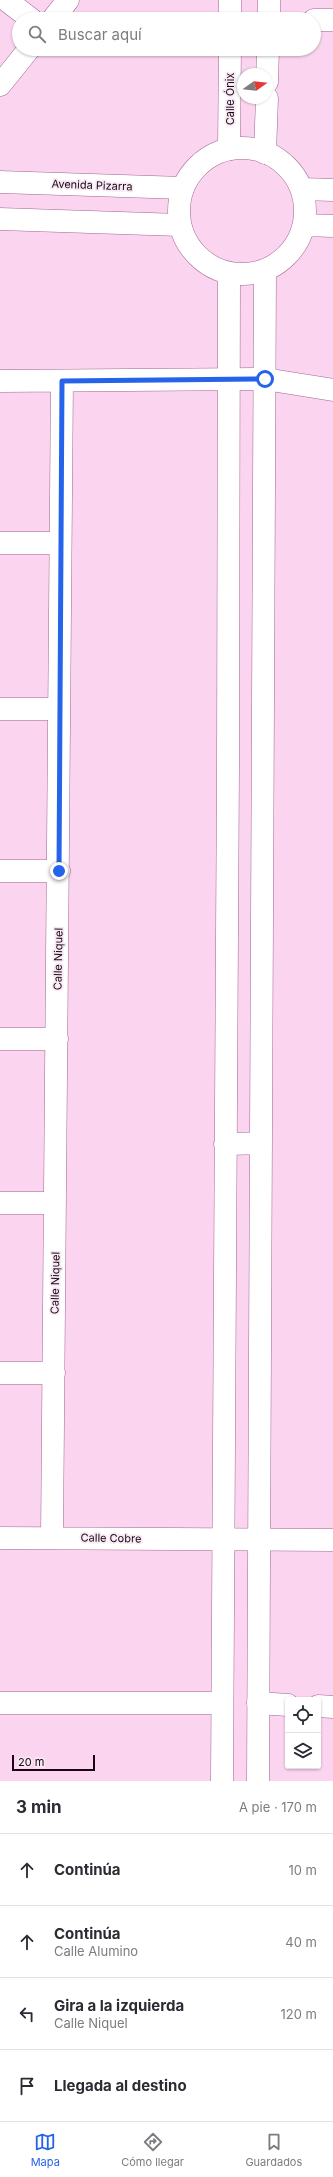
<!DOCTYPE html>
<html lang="es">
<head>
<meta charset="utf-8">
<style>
  body { margin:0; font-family:Inter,sans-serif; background:#f2f2f3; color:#2b2b33 }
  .controls { position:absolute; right:12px; bottom:12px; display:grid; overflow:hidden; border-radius:4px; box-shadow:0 1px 3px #0004 }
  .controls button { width:36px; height:36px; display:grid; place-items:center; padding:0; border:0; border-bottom:1px solid #e1e1e2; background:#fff; color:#2b2b33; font:20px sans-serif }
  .compass { position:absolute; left:237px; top:68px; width:36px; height:36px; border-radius:50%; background:#fff; box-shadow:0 1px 3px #0004; rotate:75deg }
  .scale { position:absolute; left:12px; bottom:10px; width:83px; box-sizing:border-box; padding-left:4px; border:2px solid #1a0515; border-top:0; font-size:11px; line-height:14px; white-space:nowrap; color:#1a0515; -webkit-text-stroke:3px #f7eaf3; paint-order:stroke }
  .stop { position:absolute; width:12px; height:12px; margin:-9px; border:3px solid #2563eb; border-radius:50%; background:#fff }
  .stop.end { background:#2563eb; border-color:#fff; box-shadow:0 1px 4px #0008 }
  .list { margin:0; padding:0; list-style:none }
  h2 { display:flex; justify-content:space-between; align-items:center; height:52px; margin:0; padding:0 16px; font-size:17px }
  h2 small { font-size:13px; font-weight:400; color:#7c7c81 }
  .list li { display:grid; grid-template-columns:26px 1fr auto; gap:12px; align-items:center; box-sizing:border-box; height:72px; padding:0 16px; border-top:1px solid #e1e1e2 }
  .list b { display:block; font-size:15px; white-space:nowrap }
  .list p { margin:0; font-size:13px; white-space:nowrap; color:#7c7c81 }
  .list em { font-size:13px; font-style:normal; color:#7c7c81 }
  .icon { flex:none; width:22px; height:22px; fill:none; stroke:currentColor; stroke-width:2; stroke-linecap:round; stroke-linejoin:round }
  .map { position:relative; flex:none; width:333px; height:1781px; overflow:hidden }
  .search { position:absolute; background:#fff; box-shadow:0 1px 3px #0004; left:12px; right:12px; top:12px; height:44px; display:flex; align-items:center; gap:10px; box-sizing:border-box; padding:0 14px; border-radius:22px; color:#7c7c81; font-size:15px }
  .sheet { height:340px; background:#fff }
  nav { display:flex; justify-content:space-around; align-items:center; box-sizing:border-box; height:56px; border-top:1px solid #e1e1e2; background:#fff; font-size:11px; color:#7c7c81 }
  nav a { display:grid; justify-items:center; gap:2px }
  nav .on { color:#2563eb }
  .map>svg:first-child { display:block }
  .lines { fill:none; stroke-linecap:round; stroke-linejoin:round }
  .minor-casing { stroke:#a16791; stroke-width:23 }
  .tertiary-casing { stroke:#a16791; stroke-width:23 }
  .minor { stroke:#fff; stroke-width:22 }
  .tertiary { stroke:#fff; stroke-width:22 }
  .route { stroke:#2563eb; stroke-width:5 }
  .labels { text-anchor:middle; stroke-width:3.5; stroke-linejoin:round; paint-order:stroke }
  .street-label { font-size:11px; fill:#1a0515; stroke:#f7eaf3 }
</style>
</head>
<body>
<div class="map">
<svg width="333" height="1781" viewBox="0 0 333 1781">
  <rect width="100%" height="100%" fill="#fbd4ef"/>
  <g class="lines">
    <defs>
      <path id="minor" d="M 6,0 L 31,19
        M 53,19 L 68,0
        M 230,19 L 230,0
        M 269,19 L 269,0
        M 314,20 L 333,20
        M 267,82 L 268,49
        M 0,85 L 29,49
        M 229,149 L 230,49
        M 265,153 L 267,98
        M 0,182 L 183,188
        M 0,219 L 180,225
        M 0,381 L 265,379 L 333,390
        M 0,543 L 60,543
        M 0,709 L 59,709
        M 0,871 L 59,871
        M 0,1039 L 57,1039
        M 0,1203 L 55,1203
        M 0,1373 L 54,1373
        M 0,1538 L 333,1540
        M 52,1538 L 62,381
        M 0,1703 L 222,1703
        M 258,1703 L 288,1705
        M 318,1706 L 333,1707"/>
      <path id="tertiary" d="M179 211a63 63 0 1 1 126 0a63 63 0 1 1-126 0Z
        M 302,189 L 333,190
        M 304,225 L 333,226
        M 225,1144 L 261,1143
        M 222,1781 L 228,768 L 229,273
        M 258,1781 L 265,271"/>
    </defs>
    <use href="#minor" class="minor-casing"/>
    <use href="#tertiary" class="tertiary-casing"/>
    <use href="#minor" class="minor"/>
    <use href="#tertiary" class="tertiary"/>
  </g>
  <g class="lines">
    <path class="route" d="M 59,871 L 62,381 L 265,379"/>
  </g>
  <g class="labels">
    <g class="street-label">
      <text transform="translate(230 99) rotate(-90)" y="4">Calle Ónix</text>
      <text transform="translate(92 185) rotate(2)" y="4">Avenida Pizarra</text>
      <text transform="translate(58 959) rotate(-89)" y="4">Calle Niquel</text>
      <text transform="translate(55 1283) rotate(-89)" y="4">Calle Niquel</text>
      <text transform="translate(111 1538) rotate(1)" y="4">Calle Cobre</text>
    </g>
  </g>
</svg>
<div class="controls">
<button><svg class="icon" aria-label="locate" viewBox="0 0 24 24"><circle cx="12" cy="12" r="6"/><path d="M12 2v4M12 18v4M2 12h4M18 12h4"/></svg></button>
<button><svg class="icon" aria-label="layers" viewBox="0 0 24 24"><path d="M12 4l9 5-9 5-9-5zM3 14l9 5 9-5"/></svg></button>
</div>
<svg class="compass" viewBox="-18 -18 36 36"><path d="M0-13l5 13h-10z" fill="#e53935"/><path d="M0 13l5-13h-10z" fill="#7c7c81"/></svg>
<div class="scale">20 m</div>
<div class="stop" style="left:265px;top:379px"></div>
<div class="stop end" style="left:59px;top:871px"></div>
<div class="search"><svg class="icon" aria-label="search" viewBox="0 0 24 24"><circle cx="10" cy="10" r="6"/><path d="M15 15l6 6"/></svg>Buscar aquí</div>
</div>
<section class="sheet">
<h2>3 min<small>A pie · 170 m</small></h2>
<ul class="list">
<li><svg class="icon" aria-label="ahead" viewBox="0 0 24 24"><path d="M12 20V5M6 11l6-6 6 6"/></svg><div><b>Continúa</b></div><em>10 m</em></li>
<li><svg class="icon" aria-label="ahead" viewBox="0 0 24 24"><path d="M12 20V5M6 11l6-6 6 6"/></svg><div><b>Continúa</b><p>Calle Alumino</p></div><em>40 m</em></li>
<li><svg class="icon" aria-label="left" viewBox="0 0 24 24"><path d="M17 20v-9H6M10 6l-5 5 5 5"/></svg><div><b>Gira a la izquierda</b><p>Calle Niquel</p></div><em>120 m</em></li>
<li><svg class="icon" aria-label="arrive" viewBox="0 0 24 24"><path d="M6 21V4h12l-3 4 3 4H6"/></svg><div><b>Llegada al destino</b></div></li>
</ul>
</section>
<nav>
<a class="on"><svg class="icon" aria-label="map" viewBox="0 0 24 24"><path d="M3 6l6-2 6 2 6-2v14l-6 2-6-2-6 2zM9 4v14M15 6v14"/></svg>Mapa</a>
<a><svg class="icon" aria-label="directions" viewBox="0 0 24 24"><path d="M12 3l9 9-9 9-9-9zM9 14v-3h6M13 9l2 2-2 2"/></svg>Cómo llegar</a>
<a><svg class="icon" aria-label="saved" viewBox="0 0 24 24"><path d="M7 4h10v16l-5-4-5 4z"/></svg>Guardados</a>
</nav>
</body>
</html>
